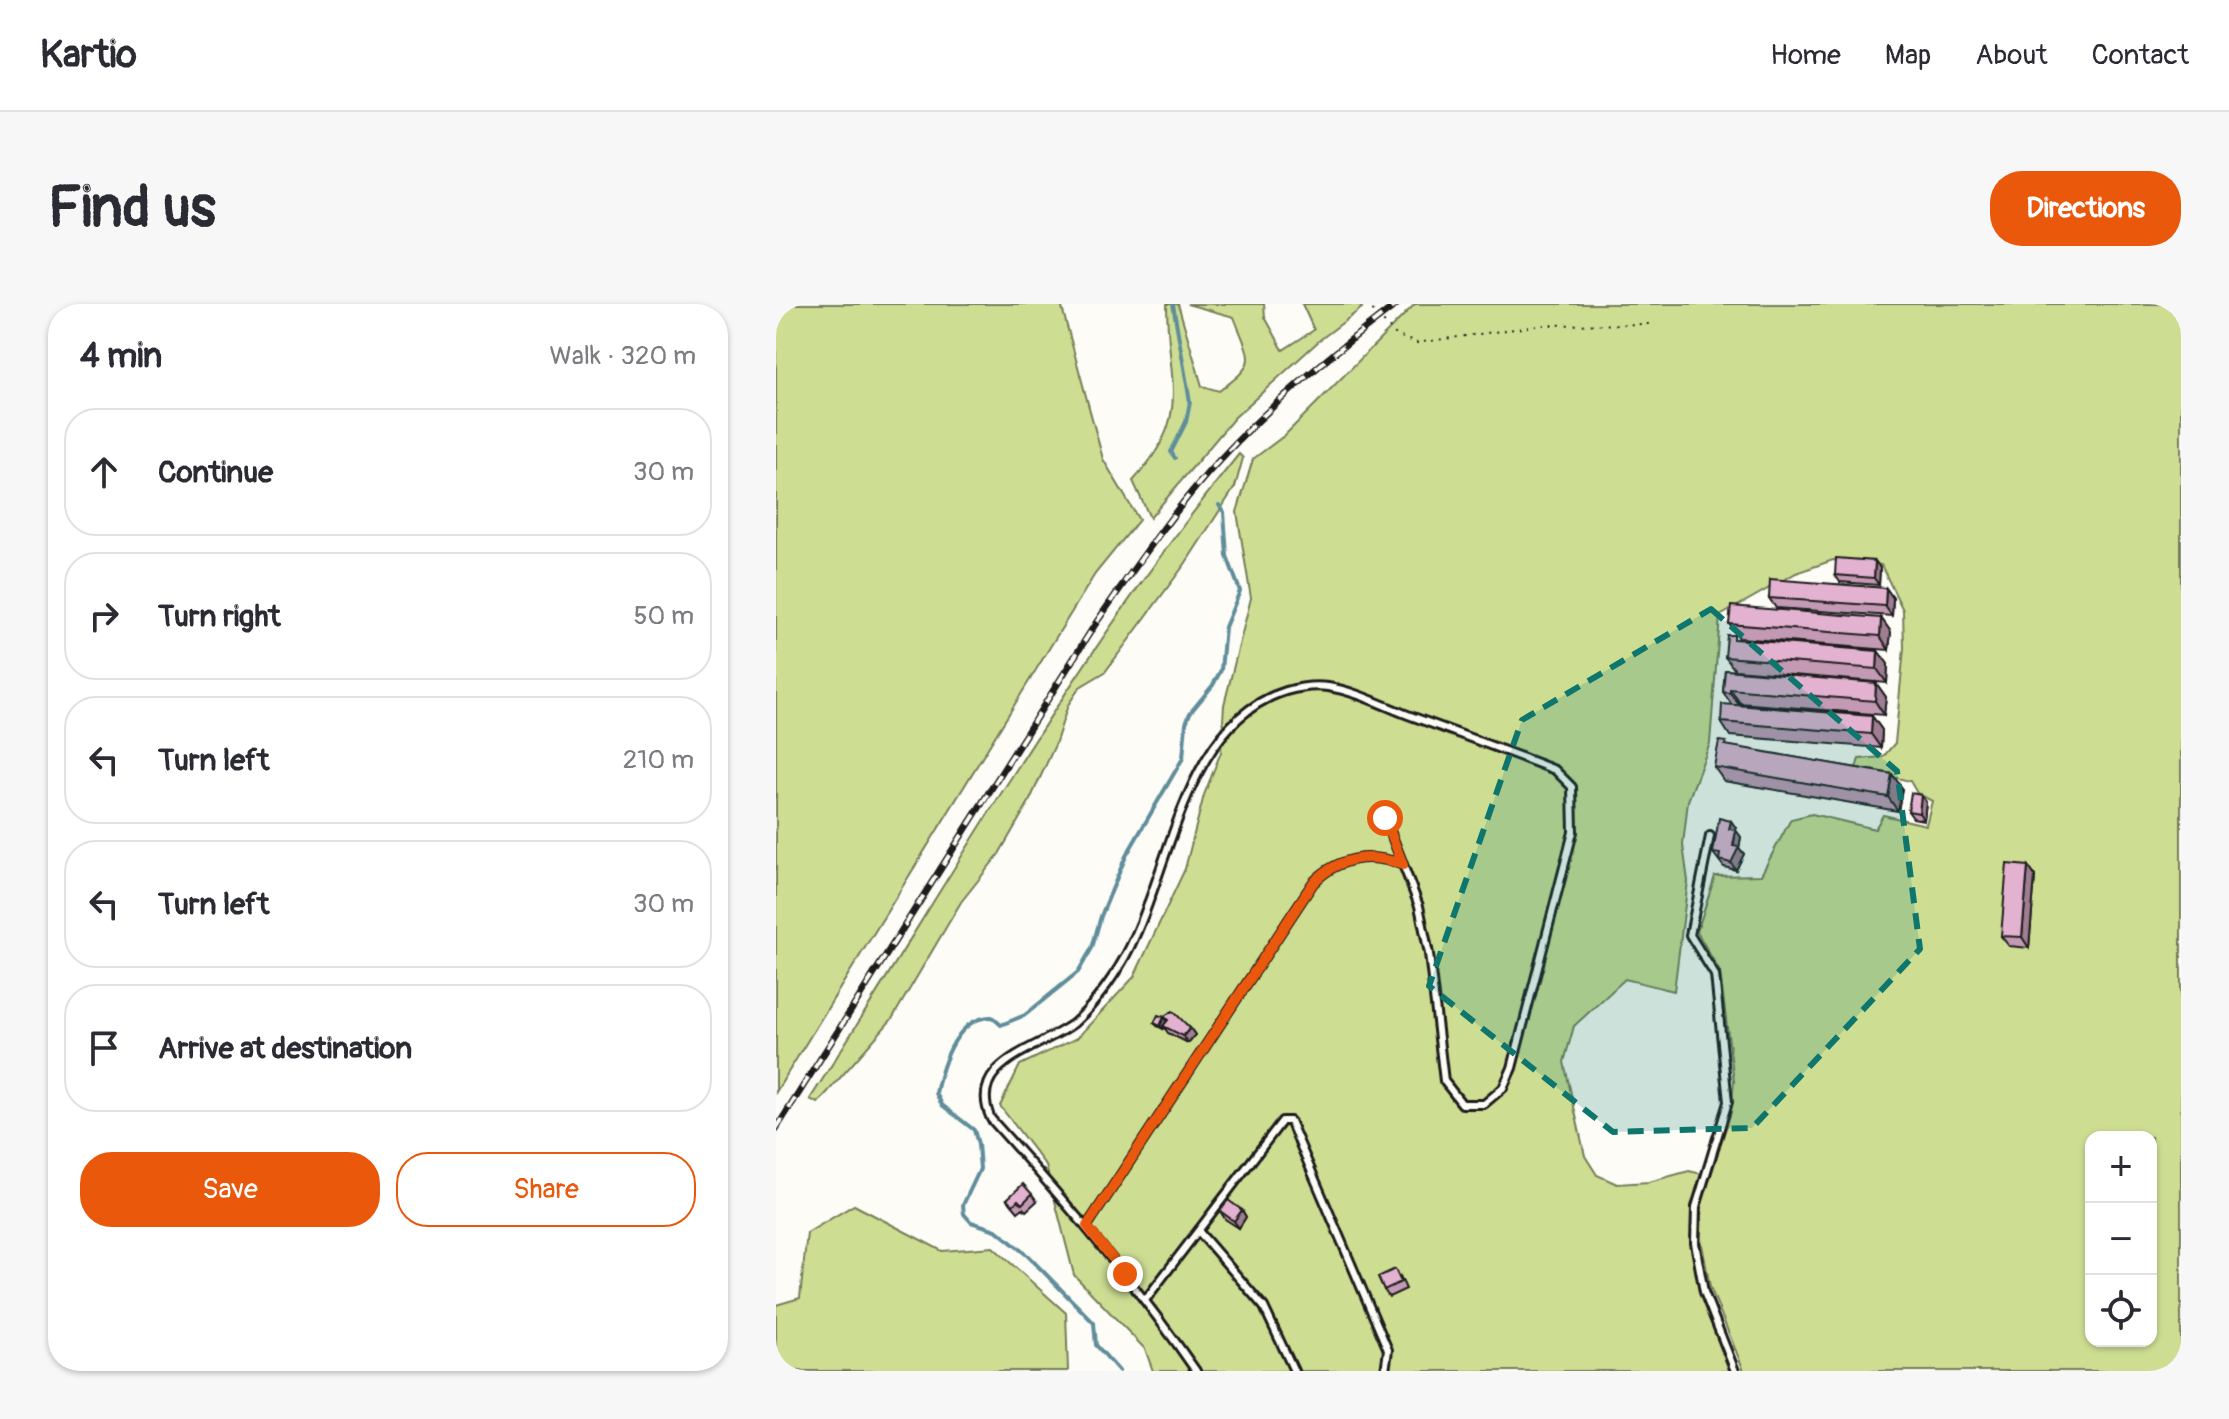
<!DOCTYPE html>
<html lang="en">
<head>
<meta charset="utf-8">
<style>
  body { margin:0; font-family:Pangolin,sans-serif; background:#f7f7f7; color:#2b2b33 }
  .controls { position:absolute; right:24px; bottom:24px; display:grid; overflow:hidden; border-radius:16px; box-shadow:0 2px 6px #0004 }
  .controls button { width:72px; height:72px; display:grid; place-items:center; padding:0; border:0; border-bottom:2px solid #e1e1e2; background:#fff; color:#2b2b33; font:40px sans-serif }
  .stop { position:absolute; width:24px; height:24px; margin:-18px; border:6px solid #ea580c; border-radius:50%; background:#fff }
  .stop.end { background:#ea580c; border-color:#fff; box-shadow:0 2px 8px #0008 }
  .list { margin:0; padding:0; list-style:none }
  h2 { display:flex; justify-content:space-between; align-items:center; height:104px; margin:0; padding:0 32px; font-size:34px }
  h2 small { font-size:26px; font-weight:400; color:#7c7c81 }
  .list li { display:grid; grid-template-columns:52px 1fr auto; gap:24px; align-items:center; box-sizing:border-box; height:128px; margin:0 16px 16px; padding:0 16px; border:2px solid #e1e1e2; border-radius:32px }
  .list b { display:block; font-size:30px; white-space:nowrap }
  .list em { font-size:26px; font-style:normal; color:#7c7c81 }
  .actions { display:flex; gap:16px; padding:24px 32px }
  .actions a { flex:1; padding:18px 0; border:2px solid #ea580c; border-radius:32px; text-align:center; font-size:28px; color:#ea580c }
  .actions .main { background:#ea580c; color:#fff }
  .icon { flex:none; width:44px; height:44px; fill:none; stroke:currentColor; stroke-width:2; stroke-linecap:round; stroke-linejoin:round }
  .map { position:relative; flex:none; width:1405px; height:1067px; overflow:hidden; border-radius:32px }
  header { display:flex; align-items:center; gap:48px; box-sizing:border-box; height:112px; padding:0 40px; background:#fff; border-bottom:2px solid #e1e1e2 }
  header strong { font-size:38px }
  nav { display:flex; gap:44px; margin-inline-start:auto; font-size:28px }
  .intro { display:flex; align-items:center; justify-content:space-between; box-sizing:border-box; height:192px; padding:0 48px }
  h1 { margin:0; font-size:56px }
  .button { padding:20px 36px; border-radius:32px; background:#ea580c; color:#fff; font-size:28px; font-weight:700 }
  main { display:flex; gap:48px; padding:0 48px }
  aside { flex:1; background:#fff; border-radius:32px; box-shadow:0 2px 6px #0004 }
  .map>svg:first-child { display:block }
  .green { fill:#cdde93; stroke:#747d58; stroke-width:2; fill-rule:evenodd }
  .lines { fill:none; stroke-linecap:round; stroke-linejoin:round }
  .stream { stroke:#608d9a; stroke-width:4 }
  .service-casing { stroke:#1c1c1c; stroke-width:12 }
  .path { stroke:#1c1c1c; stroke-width:2; stroke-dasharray:2 6; stroke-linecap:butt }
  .service { stroke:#fdfcf7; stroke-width:6 }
  .rail-casing { stroke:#1c1c1c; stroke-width:7 }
  .rail { stroke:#fdfcf7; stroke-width:4; stroke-dasharray:12; stroke-linecap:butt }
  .wall { fill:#c399b4; stroke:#1c1c1c; stroke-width:2 }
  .shaded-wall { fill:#9f7d92; stroke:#1c1c1c; stroke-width:2 }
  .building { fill:#e3b2d1; stroke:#1c1c1c; stroke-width:2 }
  .route { stroke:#ea580c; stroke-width:10 }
  .marked { fill:#0f766e; fill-opacity:0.2; stroke:#0f766e; stroke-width:6; stroke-dasharray:16 10; stroke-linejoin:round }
</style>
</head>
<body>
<header>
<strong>Kartio</strong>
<nav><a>Home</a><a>Map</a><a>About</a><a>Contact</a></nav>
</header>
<div class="intro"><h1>Find us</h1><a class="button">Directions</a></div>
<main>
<aside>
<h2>4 min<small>Walk · 320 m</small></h2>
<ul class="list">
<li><svg class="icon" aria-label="ahead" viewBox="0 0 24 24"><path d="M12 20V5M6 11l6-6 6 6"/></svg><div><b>Continue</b></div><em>30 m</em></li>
<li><svg class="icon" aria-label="right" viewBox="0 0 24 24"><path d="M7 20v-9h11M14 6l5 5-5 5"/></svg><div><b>Turn right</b></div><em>50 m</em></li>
<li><svg class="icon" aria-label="left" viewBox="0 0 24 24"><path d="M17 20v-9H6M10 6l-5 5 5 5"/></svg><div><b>Turn left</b></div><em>210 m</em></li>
<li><svg class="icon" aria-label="left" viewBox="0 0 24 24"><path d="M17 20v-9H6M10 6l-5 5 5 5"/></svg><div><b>Turn left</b></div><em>30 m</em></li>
<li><svg class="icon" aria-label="arrive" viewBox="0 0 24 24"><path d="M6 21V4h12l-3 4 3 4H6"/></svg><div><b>Arrive at destination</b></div></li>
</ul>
<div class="actions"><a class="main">Save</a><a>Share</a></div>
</aside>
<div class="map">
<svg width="1405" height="1067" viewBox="0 0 1405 1067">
  <rect width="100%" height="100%" fill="#fdfcf7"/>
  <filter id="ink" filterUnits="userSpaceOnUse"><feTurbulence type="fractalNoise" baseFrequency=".0125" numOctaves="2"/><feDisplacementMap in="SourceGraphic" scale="16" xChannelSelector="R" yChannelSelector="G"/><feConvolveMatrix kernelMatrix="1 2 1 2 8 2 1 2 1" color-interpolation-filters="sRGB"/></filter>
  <g filter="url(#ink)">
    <path class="green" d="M 0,0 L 285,0 L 327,155 L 363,216 L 319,270 L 0,788 Z
      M 391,0 L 402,0 L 426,82 L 443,87 C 483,58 475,57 458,13 L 411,0 L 488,0 L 489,13 L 507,46 L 538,26 L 526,0 L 582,0 L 586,4 L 545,35 L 458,114 L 374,214 L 357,177 C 418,111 391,80 391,0 Z
      M 639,0 L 1405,0 L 1405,1067 L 968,1067 L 934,983 L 925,935 L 926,899 L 955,808 L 958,777 L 944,668 L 921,628 L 939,572 L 985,571 L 1015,515 L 1036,510 L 1099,525 L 1107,511 L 1150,521 L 1156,497 L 1141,489 L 1134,477 L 1080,464 L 1083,455 L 1107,453 L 1119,439 L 1128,344 L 1127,306 L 1105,261 L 1057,256 L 1020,269 L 944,312 L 934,439 L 912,497 L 907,541 L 912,577 L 898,687 L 849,675 L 798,722 L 788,758 L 809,852 L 821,871 L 841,880 L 873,878 L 913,867 L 926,870 C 905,943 934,998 957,1067 L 377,1067 L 369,1045 L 298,971 L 270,862 L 224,802 L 244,761 L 301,734 L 358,673 L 409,565 L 428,491 L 445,448 L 448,401 L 475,294 L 461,208 L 477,155 L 509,131 ZM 1315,833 L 1375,833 L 1375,1037 L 1315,1037 Z
      M 463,150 L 467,154 L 459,183 L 409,260 L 329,368 L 304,383 L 292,401 L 279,441 L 253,498 L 223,550 L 185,598 L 116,715 L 42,799 L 34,795 C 173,578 300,351 463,150 Z
      M 78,901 L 166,947 L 217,943 L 290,1009 L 292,1067 L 0,1067 L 0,1001 L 24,994 L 31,929 Z"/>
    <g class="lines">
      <path class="stream" d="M 397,0 L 414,98 L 410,118 L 395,148 L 399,154
        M 343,1067 L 320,1041 L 318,1019 L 252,952 L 220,926 L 195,918 L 188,910 L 187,901 L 204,865 L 202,840 L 198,826 L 166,801 L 160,789 C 166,761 180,713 216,713 L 225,721 L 249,711 L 302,668 L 316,644 L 325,612 L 350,552 L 407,454 L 410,419 L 414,409 L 437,381 L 445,366 L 449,323 L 464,287 L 451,252 L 448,208 L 443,201"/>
      <defs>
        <path id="service" d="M 934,532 L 914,631 L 939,671 L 952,798 L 920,903 L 919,939 L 928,988 L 959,1067
          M 311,922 L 537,579 C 562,553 594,548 627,561
          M 424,929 L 488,1003 L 518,1067
          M 370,995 L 506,817 L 514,817 L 612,1046 L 609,1067
          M 420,1067 C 358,977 288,896 215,815 C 189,758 264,745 298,719 C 315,704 331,682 343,663 C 395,580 402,420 510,387 C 524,383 538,381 552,383 C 579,387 606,401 632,411 C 681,429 730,447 779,466 L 796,483 L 797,528 L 736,764 L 727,784 L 708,800 L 686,800 L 668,777 L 653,650 L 643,602 L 609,514"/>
      </defs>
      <use href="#service" class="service-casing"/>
      <path class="path" d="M 591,0 L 620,31 L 640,39 L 767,21 L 878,20"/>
      <use href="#service" class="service"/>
      <defs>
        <path id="rail" d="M 0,825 L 320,319 C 349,277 378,235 410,195 C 469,121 546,57 621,0"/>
      </defs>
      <use href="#rail" class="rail-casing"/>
      <use href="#rail" class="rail"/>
    </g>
    <path class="wall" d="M 1099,257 L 1104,264 L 1103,281 L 1064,278 L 1059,271 Z
      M 1110,284 L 1117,294 L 1116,312 L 1000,304 L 993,294 Z
      M 1105,314 L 1115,328 L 1113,346 L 963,334 L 953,320 Z
      M 961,335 L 1102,347 L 1112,360 L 1111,379 L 959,366 L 949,353 Z
      M 949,366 L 1100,379 L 1110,393 L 1108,411 L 964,399 L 964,401 L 1096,412 L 1106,426 L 1105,444 L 954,432 L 945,418 L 956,401 L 947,388 Z
      M 952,442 L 1116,470 L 1126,484 L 1122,507 L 948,477 L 938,463 Z
      M 1145,491 L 1150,498 L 1148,516 L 1137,514 L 1132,507 Z
      M 955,517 L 960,524 L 959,526 L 965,533 L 963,544 L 968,550 L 960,566 L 948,563 L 937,549 Z
      M 1252,562 L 1259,572 L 1253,644 L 1233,642 L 1225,632 Z
      M 388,712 L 414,724 L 419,731 L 412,739 L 392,729 L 388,723 L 387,725 L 381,722 L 378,719 L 390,717 L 389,719 L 391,717 Z
      M 256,890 L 261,897 L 250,907 L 247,904 L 242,908 L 231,895 Z
      M 466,906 L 470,913 L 463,924 L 449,915 L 444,907 Z
      M 624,972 L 630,985 L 613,993 L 608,986 Z"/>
    <path class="shaded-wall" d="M 1099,257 L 1104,264 L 1103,281 L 1098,274 Z
      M 1110,284 L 1117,294 L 1116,312 L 1109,302 Z
      M 1105,314 L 1115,328 L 1113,346 L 1104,332 Z
      M 1102,347 L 1112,360 L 1111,379 L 1101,365 Z
      M 1100,379 L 1110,393 L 1108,411 L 1099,397 Z
      M 954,385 L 964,399 L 964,402 L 954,389 Z
      M 1096,412 L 1106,426 L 1105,444 L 1095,430 Z
      M 1116,470 L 1126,484 L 1122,507 L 1112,493 Z
      M 1145,491 L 1150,498 L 1148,516 L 1143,509 Z
      M 955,517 L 960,524 L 958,532 L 953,525 Z
      M 960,526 L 965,533 L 963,544 L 968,550 L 960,566 L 955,559 Z
      M 1252,562 L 1259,572 L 1253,644 L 1246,633 Z
      M 388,713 L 390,717 L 387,725 L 384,722 Z
      M 414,724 L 419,731 L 412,739 L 407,732 Z
      M 466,906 L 470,913 L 463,924 L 458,917 Z"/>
    <path class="building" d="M 1060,254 L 1099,257 L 1098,274 L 1059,271 Z
      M 994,275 L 1110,284 L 1109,302 L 993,294 Z
      M 955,302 L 1105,314 L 1104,332 L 953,320 Z
      M 951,331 L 958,331 L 958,335 L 1102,347 L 1101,365 L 949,353 Z
      M 949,366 L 1100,379 L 1099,397 L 954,385 L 954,389 L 947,388 Z
      M 946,400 L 1096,412 L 1095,430 L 945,418 Z
      M 943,437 L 950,438 L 949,441 L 1116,470 L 1112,493 L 938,463 Z
      M 1135,489 L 1145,491 L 1143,509 L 1132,507 Z
      M 943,514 L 955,517 L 953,525 L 960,526 L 957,542 L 963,543 L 955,559 L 943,556 L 944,550 L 937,549 Z
      M 1231,560 L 1252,562 L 1246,633 L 1225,632 Z
      M 397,707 L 414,724 L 407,732 L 387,722 L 392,716 L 388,712 Z
      M 382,711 L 388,713 L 384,722 L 378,719 Z
      M 247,880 L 256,890 L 246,900 L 242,896 L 237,901 L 231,895 Z
      M 452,896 L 466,906 L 458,917 L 444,907 Z
      M 619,965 L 625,978 L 608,986 L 602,973 Z"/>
  </g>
  <g class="lines" filter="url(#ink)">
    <path class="route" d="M 349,970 L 311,922 L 537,579 C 562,553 594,548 627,561 L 609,514"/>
  </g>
  <path class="marked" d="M 935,305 L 1121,467 L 1144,645 L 976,824 L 837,828 L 653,682 L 746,416 Z"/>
</svg>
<div class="controls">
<button>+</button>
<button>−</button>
<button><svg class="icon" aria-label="locate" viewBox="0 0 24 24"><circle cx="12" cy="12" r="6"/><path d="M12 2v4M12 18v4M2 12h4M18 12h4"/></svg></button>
</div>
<div class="stop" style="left:609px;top:514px"></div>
<div class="stop end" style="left:349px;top:970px"></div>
</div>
</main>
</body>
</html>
